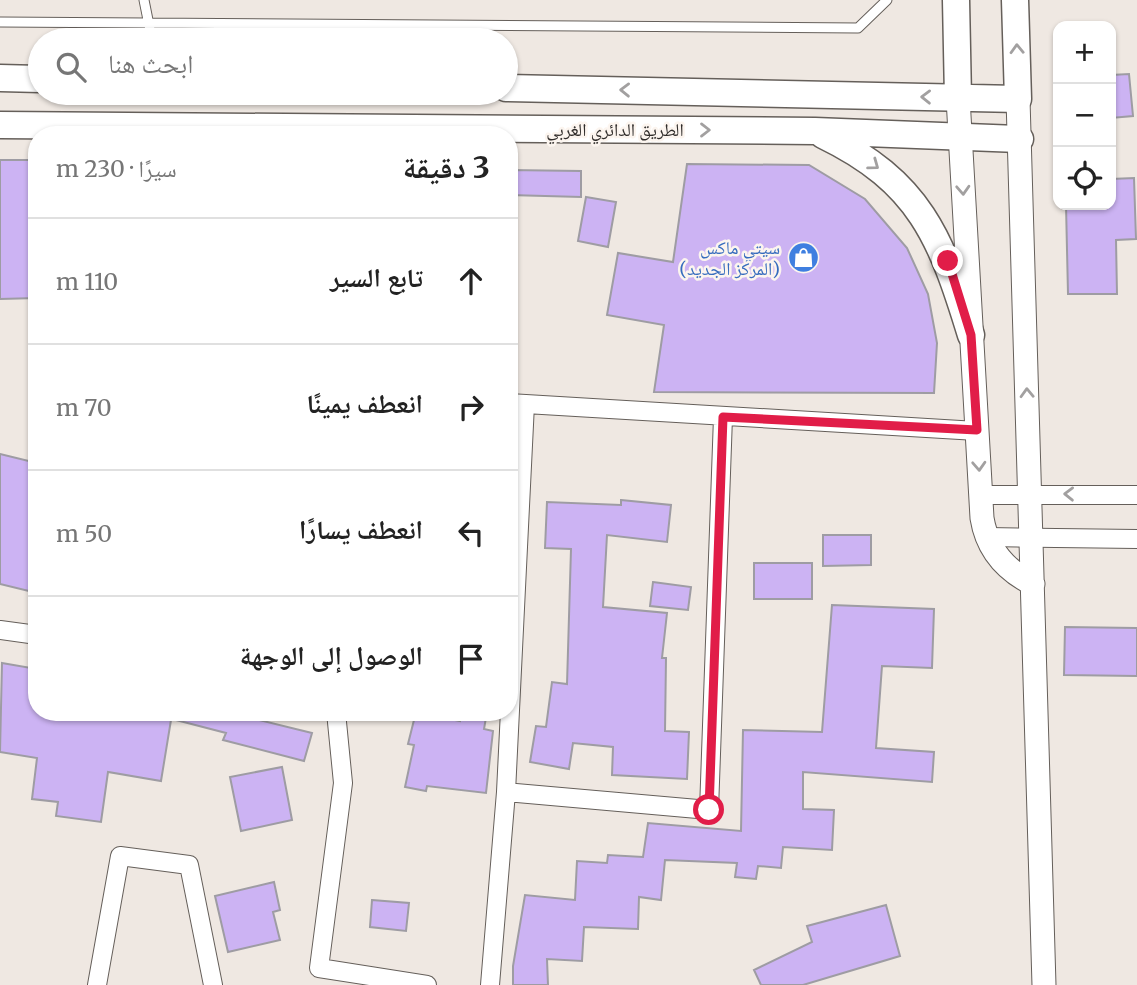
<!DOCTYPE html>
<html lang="ar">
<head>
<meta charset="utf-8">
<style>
  body { margin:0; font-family:Merriweather,"Noto Naskh Arabic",serif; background:#f6f6f6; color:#222; direction:rtl }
  .controls { position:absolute; right:21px; top:21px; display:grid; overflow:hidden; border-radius:14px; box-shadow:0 2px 5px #0004 }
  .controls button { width:63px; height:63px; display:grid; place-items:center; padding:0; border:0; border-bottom:2px solid #e0e0e0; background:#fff; color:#222; font:35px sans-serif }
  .stop { position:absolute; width:21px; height:21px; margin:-16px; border:5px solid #e11d48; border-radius:50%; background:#fff }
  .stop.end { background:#e11d48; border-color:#fff; box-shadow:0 2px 7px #0008 }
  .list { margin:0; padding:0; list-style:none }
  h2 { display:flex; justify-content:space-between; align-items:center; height:91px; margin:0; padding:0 28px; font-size:30px }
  h2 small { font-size:23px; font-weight:400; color:#767676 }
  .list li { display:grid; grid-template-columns:46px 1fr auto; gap:21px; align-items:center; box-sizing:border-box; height:126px; padding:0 28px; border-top:2px solid #e0e0e0 }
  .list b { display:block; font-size:26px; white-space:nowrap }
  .list em { font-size:23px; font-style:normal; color:#767676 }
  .icon { flex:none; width:38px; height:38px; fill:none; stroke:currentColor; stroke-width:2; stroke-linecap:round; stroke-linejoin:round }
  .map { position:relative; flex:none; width:1137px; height:985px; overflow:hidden; direction:ltr }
  .search { position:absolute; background:#fff; box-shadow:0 2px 5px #0004; left:28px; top:28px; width:490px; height:77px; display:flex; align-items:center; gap:18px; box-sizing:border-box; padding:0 24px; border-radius:38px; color:#767676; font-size:26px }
  .panel { position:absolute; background:#fff; box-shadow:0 2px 5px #0004; left:28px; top:126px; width:490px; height:595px; border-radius:28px; direction:rtl }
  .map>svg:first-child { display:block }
  .building { fill:#ccb3f3; stroke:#9e9ca3; stroke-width:2 }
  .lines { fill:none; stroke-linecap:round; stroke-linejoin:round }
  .service-casing { stroke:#655f5a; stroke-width:11 }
  .minor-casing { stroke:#655f5a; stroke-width:20 }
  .tertiary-casing { stroke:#655f5a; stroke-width:25 }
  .secondary-casing { stroke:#655f5a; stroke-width:29 }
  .service { stroke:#fff; stroke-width:9 }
  .minor { stroke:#fff; stroke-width:18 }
  .tertiary { stroke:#fff; stroke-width:23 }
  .secondary { stroke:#fff; stroke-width:26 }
  .oneway { stroke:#a2a0a0 }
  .route { stroke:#e11d48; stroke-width:9 }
  .labels { text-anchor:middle; stroke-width:5; stroke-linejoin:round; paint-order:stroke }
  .street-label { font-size:18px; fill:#302d2b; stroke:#fcf5ef }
  .shop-label { font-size:18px; fill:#366cbe; stroke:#fcf5ef; text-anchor:end }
</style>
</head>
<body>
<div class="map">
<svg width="1137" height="985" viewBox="0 0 1137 985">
  <rect width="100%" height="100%" fill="#efe8e2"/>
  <path class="building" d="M 1129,74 L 1133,116 L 1111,118 L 1111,75 Z
    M 0,160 L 37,160 L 37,298 L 0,299 Z
    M 687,164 L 809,165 L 865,199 L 907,248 L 928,294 L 937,343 L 934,393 L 654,392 L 664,325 L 607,315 L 618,253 L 673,262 Z
    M 509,170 L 581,171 L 581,197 L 509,195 Z
    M 1134,178 L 1136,239 L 1116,240 L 1117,294 L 1068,294 L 1066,205 L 1111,205 L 1111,179 Z
    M 586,197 L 616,202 L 608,247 L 578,241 Z
    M 0,454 L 37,463 L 37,593 L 0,584 Z
    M 621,500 L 671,505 L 667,542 L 607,535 L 603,607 L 667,613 L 662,658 L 666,658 L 665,731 L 689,732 L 687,779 L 612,775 L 613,747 L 573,743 L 569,769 L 530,762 L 536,726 L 546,727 L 552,682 L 567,684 L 571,549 L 545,548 L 547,502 L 621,505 Z
    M 823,535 L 871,535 L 871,565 L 823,566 Z
    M 754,563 L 812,563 L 812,599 L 754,599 Z
    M 653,582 L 691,587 L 688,610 L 650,606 Z
    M 832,605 L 934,609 L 932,668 L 882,666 L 876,748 L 934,752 L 932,782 L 803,772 L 803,809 L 834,810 L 832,850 L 783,847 L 781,868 L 758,866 L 756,879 L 735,877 L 737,863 L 665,860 L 661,900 L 639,897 L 638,929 L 584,927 L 582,961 L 547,959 L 548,985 L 513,985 L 513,966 L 525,895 L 575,900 L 577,861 L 607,863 L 608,855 L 643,857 L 648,823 L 741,831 L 743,730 L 822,732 Z
    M 1065,627 L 1137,628 L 1137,676 L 1064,675 Z
    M 2,663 L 37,669 L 37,712 L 123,712 L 171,720 L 161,781 L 108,772 L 101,822 L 56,816 L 58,802 L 32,799 L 37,758 L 0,752 Z
    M 173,712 L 226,712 L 312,733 L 304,761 L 223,740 L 226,733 L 172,719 Z
    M 416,712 L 460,721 L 461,712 L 487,712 L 484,729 L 493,731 L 486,793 L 427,786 L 426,791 L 405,787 L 414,745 L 408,744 Z
    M 282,767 L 292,820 L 241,831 L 230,777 Z
    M 274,882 L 280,910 L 273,912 L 280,940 L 228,952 L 215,896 Z
    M 372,900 L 409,903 L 406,931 L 370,927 Z
    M 886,905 L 900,956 L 803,985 L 761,985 L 754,970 L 812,942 L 807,926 Z"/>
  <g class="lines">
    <defs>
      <path id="service" d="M 144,0 L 152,40
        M 0,22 L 858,28 L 887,0"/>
      <path id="minor" d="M 509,403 L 977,431
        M 980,495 L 1137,495
        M 987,537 L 1137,539
        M 0,630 L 37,635
        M 336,712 L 343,783 L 319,968 L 427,985
        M 506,792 L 709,810 L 723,417
        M 97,985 L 120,856 L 189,865 L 213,985
        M 490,985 L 506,792 L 525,404"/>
      <path id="tertiary" d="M 958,98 L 982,518 C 987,549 1005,570 1033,584
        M 1018,99 L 1044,985"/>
      <path id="secondary" d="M 956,0 L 958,98
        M 0,78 L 40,79
        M 506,88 L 1018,99 L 1015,0
        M 0,125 L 815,131 L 1020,139
        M 823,135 C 920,182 941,237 971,335"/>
    </defs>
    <use href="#service" class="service-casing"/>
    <use href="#minor" class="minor-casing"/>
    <use href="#tertiary" class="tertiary-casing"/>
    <use href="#secondary" class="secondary-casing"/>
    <use href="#service" class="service"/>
    <use href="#minor" class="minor"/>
    <use href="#tertiary" class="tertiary"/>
    <use href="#secondary" class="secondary"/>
  </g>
  <defs><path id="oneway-chevron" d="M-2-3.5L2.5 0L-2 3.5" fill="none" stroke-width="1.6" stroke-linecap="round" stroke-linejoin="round" transform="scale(1.75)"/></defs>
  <g class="oneway">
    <use href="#oneway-chevron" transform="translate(1017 49) rotate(-92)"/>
    <use href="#oneway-chevron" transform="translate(625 90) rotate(-179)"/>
    <use href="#oneway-chevron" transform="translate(926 97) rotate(-179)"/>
    <use href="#oneway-chevron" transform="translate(705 130)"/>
    <use href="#oneway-chevron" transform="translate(874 165) rotate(36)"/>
    <use href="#oneway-chevron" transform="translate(963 190) rotate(87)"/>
    <use href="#oneway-chevron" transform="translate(1027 393) rotate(-92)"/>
    <use href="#oneway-chevron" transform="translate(979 466) rotate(87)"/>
    <use href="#oneway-chevron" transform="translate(1069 494) rotate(-179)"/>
  </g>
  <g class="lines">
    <path class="route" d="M 709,810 L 723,417 L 977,430 L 971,335 L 948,261"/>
  </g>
  <defs>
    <symbol id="shop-disc" viewBox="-11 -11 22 22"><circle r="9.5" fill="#3f7fe0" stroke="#fcf5ef"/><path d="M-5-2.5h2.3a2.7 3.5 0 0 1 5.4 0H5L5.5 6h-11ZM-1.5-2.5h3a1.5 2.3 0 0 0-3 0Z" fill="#fff"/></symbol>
  </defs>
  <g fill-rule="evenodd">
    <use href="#shop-disc" x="786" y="240" width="35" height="35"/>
  </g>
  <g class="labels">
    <g class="street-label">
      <text x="615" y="136">الطريق الدائري الغربي</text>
    </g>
    <g class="shop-label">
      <text x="780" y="254">سيتي ماكس<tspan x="780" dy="21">(المركز الجديد)</tspan></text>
    </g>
  </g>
</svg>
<div class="controls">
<button>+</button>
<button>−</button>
<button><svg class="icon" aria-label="locate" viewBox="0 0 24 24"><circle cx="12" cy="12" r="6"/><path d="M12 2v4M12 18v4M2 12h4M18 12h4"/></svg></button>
</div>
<div class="stop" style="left:709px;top:810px"></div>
<div class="stop end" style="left:948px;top:261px"></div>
<div class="search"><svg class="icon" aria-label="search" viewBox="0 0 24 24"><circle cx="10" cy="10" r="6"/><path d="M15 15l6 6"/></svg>ابحث هنا</div>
<section class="panel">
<h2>3 دقيقة<small>سيرًا · 230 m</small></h2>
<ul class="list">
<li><svg class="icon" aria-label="ahead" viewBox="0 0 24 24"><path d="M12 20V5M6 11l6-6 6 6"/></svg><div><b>تابع السير</b></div><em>110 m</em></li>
<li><svg class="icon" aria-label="right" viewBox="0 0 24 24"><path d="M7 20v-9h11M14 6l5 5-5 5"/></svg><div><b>انعطف يمينًا</b></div><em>70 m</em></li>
<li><svg class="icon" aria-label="left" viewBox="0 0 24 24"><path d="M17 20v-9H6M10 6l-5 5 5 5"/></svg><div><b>انعطف يسارًا</b></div><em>50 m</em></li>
<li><svg class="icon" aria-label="arrive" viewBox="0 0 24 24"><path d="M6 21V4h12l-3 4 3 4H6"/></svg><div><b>الوصول إلى الوجهة</b></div></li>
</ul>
</section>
</div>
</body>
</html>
